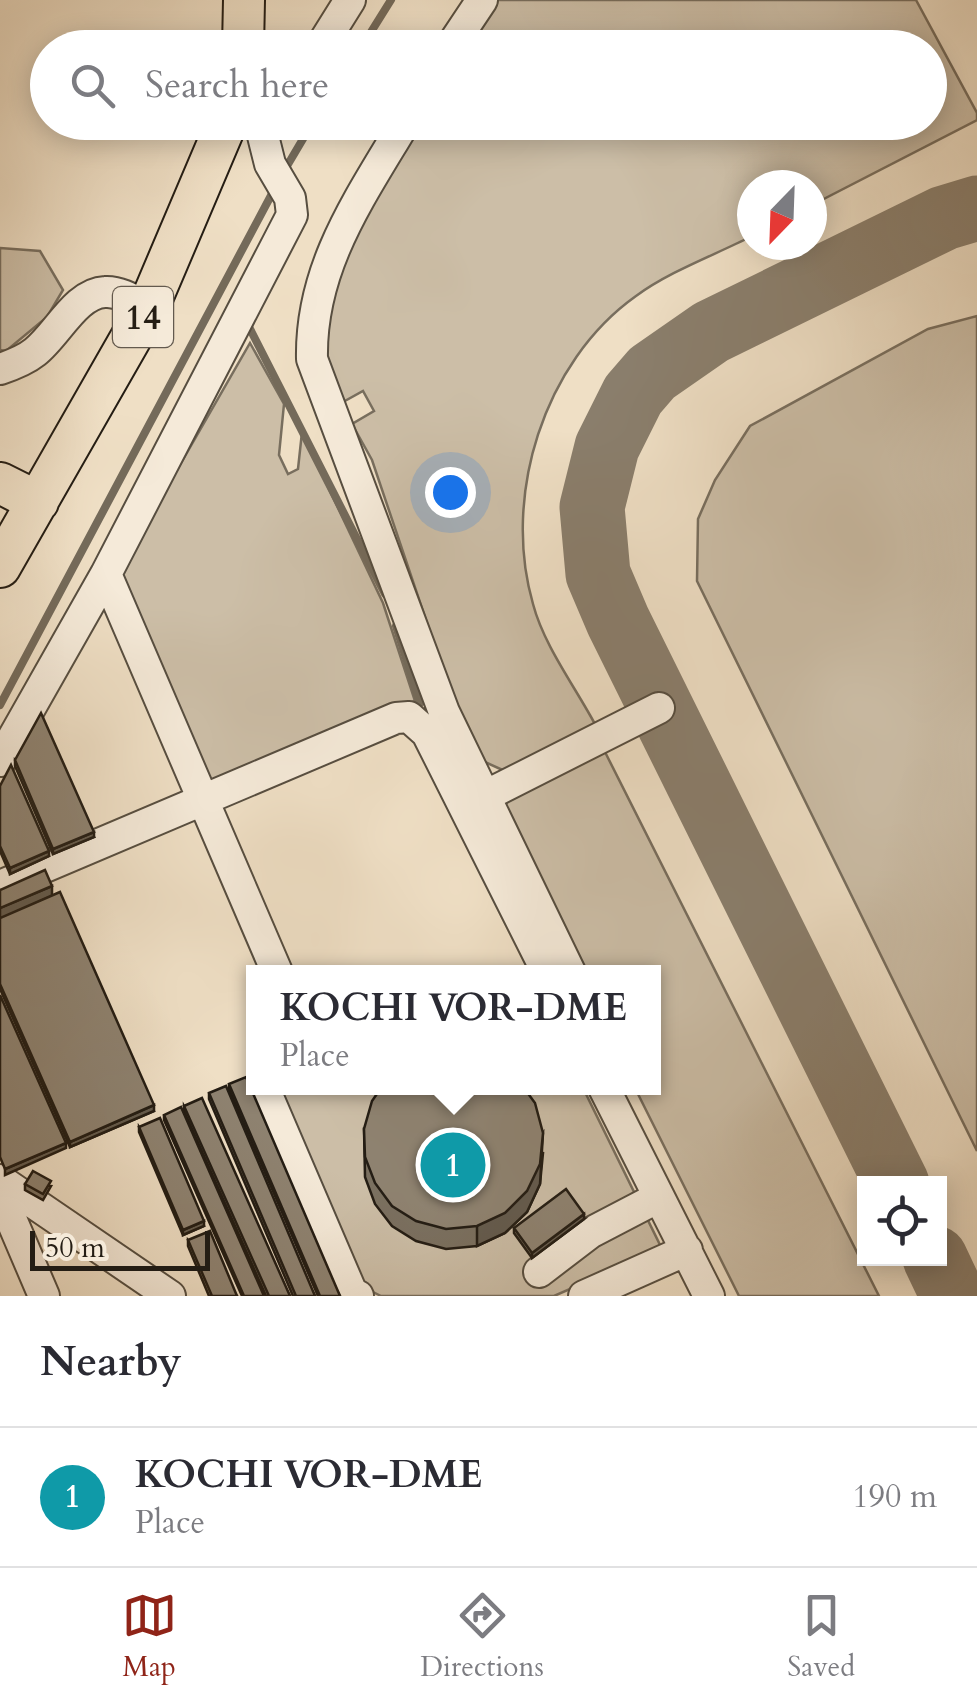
<!DOCTYPE html>
<html lang="en">
<head>
<meta charset="utf-8">
<style>
  body { margin:0; font-family:Cardo,serif; background:#f7f7f7; color:#2b2b33 }
  .controls { position:absolute; right:30px; bottom:30px; display:grid; overflow:hidden; border-radius:0px; box-shadow:0 5px 25px #0003 }
  .controls button { width:90px; height:90px; display:grid; place-items:center; padding:0; border:0; border-bottom:2px solid #e1e1e2; background:#fff; color:#2b2b33; font:50px sans-serif }
  .compass { position:absolute; left:737px; top:170px; width:90px; height:90px; border-radius:50%; background:#fff; box-shadow:0 5px 25px #0003; rotate:203deg }
  .scale { position:absolute; left:30px; bottom:25px; width:180px; box-sizing:border-box; padding-left:10px; border:5px solid #241d14; border-top:0; font-size:28px; line-height:35px; white-space:nowrap; color:#241d14; -webkit-text-stroke:8px #f5ead9; paint-order:stroke }
  .you { position:absolute; left:450px; top:492px; width:35px; height:35px; margin:-25px; border:8px solid #fff; border-radius:50%; background:#1a73e8; box-shadow:0 0 0 15px #1a73e833 }
  .badge { display:grid; place-items:center; width:65px; height:65px; border-radius:50%; background:#8f2418; color:#fff; font-size:32px; font-weight:700 }
  .pin { position:absolute; translate:-50% -50%; border:5px solid #fff; box-shadow:0 2px 10px #0006 }
  .popup { position:absolute; left:246px; top:965px; width:415px; height:130px; box-sizing:border-box; display:grid; place-content:center; border-radius:0px; background:#fff; filter:drop-shadow(0 2px 8px #0005); font-size:32px; white-space:nowrap; color:#7c7c81 }
  .popup b { font-size:38px; color:#2b2b33 }
  .popup::after { content:''; position:absolute; left:50%; top:100%; margin-left:-20px; border:20px solid transparent; border-top-color:#fff }
  .list { margin:0; padding:0; list-style:none }
  h2 { display:flex; justify-content:space-between; align-items:center; height:130px; margin:0; padding:0 40px; font-size:42px }
  h2 small { font-size:32px; font-weight:400; color:#7c7c81 }
  .list li { display:grid; grid-template-columns:65px 1fr auto; gap:30px; align-items:center; box-sizing:border-box; height:140px; padding:0 40px; border-top:2px solid #e1e1e2 }
  .list b { display:block; font-size:38px; white-space:nowrap }
  .list p { margin:0; font-size:32px; white-space:nowrap; color:#7c7c81 }
  .list em { font-size:32px; font-style:normal; color:#7c7c81 }
  .icon { flex:none; width:55px; height:55px; fill:none; stroke:currentColor; stroke-width:2; stroke-linecap:round; stroke-linejoin:round }
  .map { position:relative; flex:none; width:977px; height:1296px; overflow:hidden }
  .search { position:absolute; background:#fff; box-shadow:0 5px 25px #0003; left:30px; right:30px; top:30px; height:110px; display:flex; align-items:center; gap:25px; box-sizing:border-box; padding:0 35px; border-radius:55px; color:#7c7c81; font-size:38px }
  .sheet { height:270px; background:#fff }
  nav { display:flex; justify-content:space-around; align-items:center; box-sizing:border-box; height:140px; border-top:2px solid #e1e1e2; background:#fff; font-size:28px; color:#7c7c81 }
  nav a { display:grid; justify-items:center; gap:5px }
  nav .on { color:#8f2418 }
  .map>svg:first-child { display:block }
  .green { fill:#ccbea7; stroke:#786e5e; stroke-width:2.5 }
  .lines { fill:none; stroke-linecap:round; stroke-linejoin:round }
  .stream { stroke:#746a5a; stroke-width:8 }
  .taxiway { stroke:#8a7e6c; stroke-width:65 }
  .minor-casing { stroke:#574e40; stroke-width:34 }
  .major-casing { stroke:#241d14; stroke-width:44 }
  .minor { stroke:#f5ead9; stroke-width:30 }
  .major { stroke:#efdfc5; stroke-width:40 }
  .wall { fill:#7a7060; stroke:#241d14; stroke-width:2.5 }
  .shaded-wall { fill:#635b4e; stroke:#241d14; stroke-width:2.5 }
  .building { fill:#8e8270; stroke:#241d14; stroke-width:2.5 }
  .labels { text-anchor:middle; stroke-width:8; stroke-linejoin:round; paint-order:stroke }
  .shield { fill:#f5ead9; stroke:#635a4f; stroke-width:2.5 }
  .shield-label { font-size:35px; font-weight:bold; fill:#241d14 }
</style>
</head>
<body>
<div class="map">
<svg width="977" height="1296" viewBox="0 0 977 1296">
  <rect width="100%" height="100%" fill="#efdfc5"/>
  <filter id="stains"><feTurbulence type="fractalNoise" baseFrequency=".002" numOctaves="4"/><feColorMatrix values="0 0 0 0 .2 0 0 0 0 .09 0 0 0 0 .02 0 0 0 .5 -.17"/></filter>
  <radialGradient id="worn" r=".72"><stop offset=".6" stop-color="#630" stop-opacity="0"/><stop offset="1" stop-color="#630" stop-opacity=".3"/></radialGradient>
  <path class="green" d="M 492,0 L 916,0 L 977,113 L 977,120 L 812,205 L 812,185 L 752,185 L 752,236 C 715,255 670,271 636,296 C 543,362 502,497 533,604 C 544,646 576,688 596,726 L 507,772 L 485,762 L 455,706 L 372,460 L 352,424 L 374,411 L 363,391 L 343,402 L 323,345 L 326,294 L 412,123 L 930,122 L 930,48 L 459,47 Z
    M 0,248 L 40,251 L 63,290 L 47,317 L 6,351 L 0,350 Z
    M 977,316 L 977,1151 L 697,581 L 698,519 L 715,480 L 750,426 L 928,329 Z
    M 250,343 L 284,404 L 279,455 L 288,474 L 298,469 L 302,432 L 383,603 L 415,701 L 208,790 L 116,576 Z
    M 603,748 L 879,1296 L 739,1296 L 635,1088 L 653,1088 L 653,972 L 578,972 L 505,806 L 510,797 Z
    M 284,1088 L 583,1088 L 662,1249 L 554,1296 L 381,1296 L 357,1284 L 280,1106 Z"/>
  <g class="lines">
    <path class="stream" d="M 361,48 L 391,0
      M 284,171 L 313,122
      M 247,323 L 385,594
      M 396,626 L 420,703
      M 0,705 L 275,188"/>
    <path class="taxiway" d="M 897,1184 L 618,621 L 598,574 L 592,507 L 607,447 L 633,395 L 652,373 L 711,332 L 944,218 L 977,208
      M 935,1258 L 953,1296"/>
    <defs>
      <path id="minor" d="M 320,48 L 350,0
        M 450,48 L 482,0
        M 405,122 C 360,198 310,267 312,359 L 444,712 L 570,972
        M 0,369 C 12,365 25,360 35,352 C 57,335 76,293 105,292 C 120,291 135,301 148,308
        M 106,574 L 277,972
        M 0,761 L 106,574 L 292,215 L 290,198 L 270,164 L 260,124
        M 483,797 L 659,708
        M 0,886 L 396,718 L 409,717 L 427,733 L 547,972
        M 264,1088 L 352,1293 L 358,1296
        M 604,1088 L 709,1296
        M 0,1180 L 170,1296
        M 0,1193 L 44,1296
        M 539,1272 L 590,1233 L 659,1197
        M 584,1296 L 687,1250"/>
      <path id="major" d="M 243,48 L 244,0
        M 0,483 L 38,502
        M 0,567 L 148,308 L 227,122"/>
    </defs>
    <use href="#minor" class="minor-casing"/>
    <use href="#major" class="major-casing"/>
    <use href="#minor" class="minor"/>
    <use href="#major" class="major"/>
  </g>
  <path class="wall" d="M 15,760 L 94,837 L 53,854 L 15,766 Z
    M 0,786 L 49,856 L 10,874 L 0,851 Z
    M 0,890 L 52,895 L 154,1111 L 70,1147 L 0,989 Z
    M 229,1084 L 340,1296 L 318,1296 L 229,1089 Z
    M 209,1093 L 315,1296 L 293,1296 L 209,1099 Z
    M 184,1106 L 290,1296 L 266,1296 L 184,1111 Z
    M 164,1115 L 264,1296 L 242,1296 L 164,1120 Z
    M 139,1127 L 204,1226 L 183,1235 L 139,1132 Z
    M 364,1129 L 543,1153 L 540,1184 L 527,1212 L 505,1233 L 477,1246 L 446,1249 L 416,1241 L 392,1226 L 375,1204 L 365,1177 Z
    M 25,1184 L 51,1186 L 43,1200 L 25,1190 Z
    M 584,1219 L 532,1258 L 514,1233 L 514,1228 Z
    M 188,1240 L 237,1296 L 209,1296 L 188,1246 Z"/>
  <path class="shaded-wall" d="M 94,832 L 94,837 L 53,854 L 53,849 Z
    M 49,851 L 49,856 L 10,874 L 10,868 Z
    M 52,886 L 52,896 L 0,919 L 0,908 Z
    M 154,1105 L 154,1111 L 70,1147 L 70,1142 Z
    M 543,1133 L 540,1184 L 527,1212 L 505,1233 L 477,1246 L 477,1226 Z
    M 66,1143 L 66,1148 L 5,1175 L 5,1169 Z
    M 584,1214 L 584,1219 L 532,1258 L 532,1253 Z
    M 204,1221 L 204,1226 L 183,1235 L 183,1230 Z"/>
  <path class="building" d="M 41,713 L 94,832 L 53,849 L 15,760 Z
    M 11,765 L 49,851 L 10,868 L 0,846 L 0,786 Z
    M 45,870 L 52,886 L 0,908 L 0,890 Z
    M 60,892 L 154,1105 L 70,1142 L 0,984 L 0,918 Z
    M 0,995 L 66,1143 L 5,1169 L 0,1157 Z
    M 246,1077 L 340,1296 L 320,1296 L 229,1084 Z
    M 226,1086 L 315,1296 L 296,1296 L 209,1093 Z
    M 381,1088 L 524,1088 L 535,1103 L 543,1133 L 540,1164 L 527,1191 L 505,1213 L 477,1226 L 446,1229 L 416,1221 L 392,1206 L 375,1183 L 365,1157 L 364,1129 L 372,1101 Z
    M 202,1098 L 290,1296 L 269,1296 L 184,1106 Z
    M 181,1107 L 264,1296 L 244,1296 L 164,1115 Z
    M 160,1118 L 204,1221 L 183,1230 L 139,1127 Z
    M 33,1171 L 51,1181 L 43,1194 L 25,1184 Z
    M 566,1189 L 584,1214 L 532,1253 L 514,1228 Z
    M 210,1231 L 237,1296 L 212,1296 L 188,1240 Z"/>
  <g class="labels">
    <rect class="shield" x="113" y="287" width="60" height="60" rx="8"/>
    <g class="shield-label">
      <text x="143" y="329">14</text>
    </g>
  </g>
  <rect width="100%" height="100%" filter="url(#stains)"/>
  <rect width="100%" height="100%" fill="url(#worn)"/>
</svg>
<div class="controls">
<button><svg class="icon" aria-label="locate" viewBox="0 0 24 24"><circle cx="12" cy="12" r="6"/><path d="M12 2v4M12 18v4M2 12h4M18 12h4"/></svg></button>
</div>
<svg class="compass" viewBox="-18 -18 36 36"><path d="M0-13l5 13h-10z" fill="#e53935"/><path d="M0 13l5-13h-10z" fill="#7c7c81"/></svg>
<div class="scale">50 m</div>
<div class="you"></div>
<div class="pin badge" style="left:453px;top:1165px;background:#0f9aa8">1</div>
<div class="popup"><b>KOCHI VOR-DME</b>Place</div>
<div class="search"><svg class="icon" aria-label="search" viewBox="0 0 24 24"><circle cx="10" cy="10" r="6"/><path d="M15 15l6 6"/></svg>Search here</div>
</div>
<section class="sheet">
<h2>Nearby<small></small></h2>
<ul class="list">
<li><span class="badge" style="background:#0f9aa8">1</span><div><b>KOCHI VOR-DME</b><p>Place</p></div><em>190 m</em></li>
</ul>
</section>
<nav>
<a class="on"><svg class="icon" aria-label="map" viewBox="0 0 24 24"><path d="M3 6l6-2 6 2 6-2v14l-6 2-6-2-6 2zM9 4v14M15 6v14"/></svg>Map</a>
<a><svg class="icon" aria-label="directions" viewBox="0 0 24 24"><path d="M12 3l9 9-9 9-9-9zM9 14v-3h6M13 9l2 2-2 2"/></svg>Directions</a>
<a><svg class="icon" aria-label="saved" viewBox="0 0 24 24"><path d="M7 4h10v16l-5-4-5 4z"/></svg>Saved</a>
</nav>
</body>
</html>
